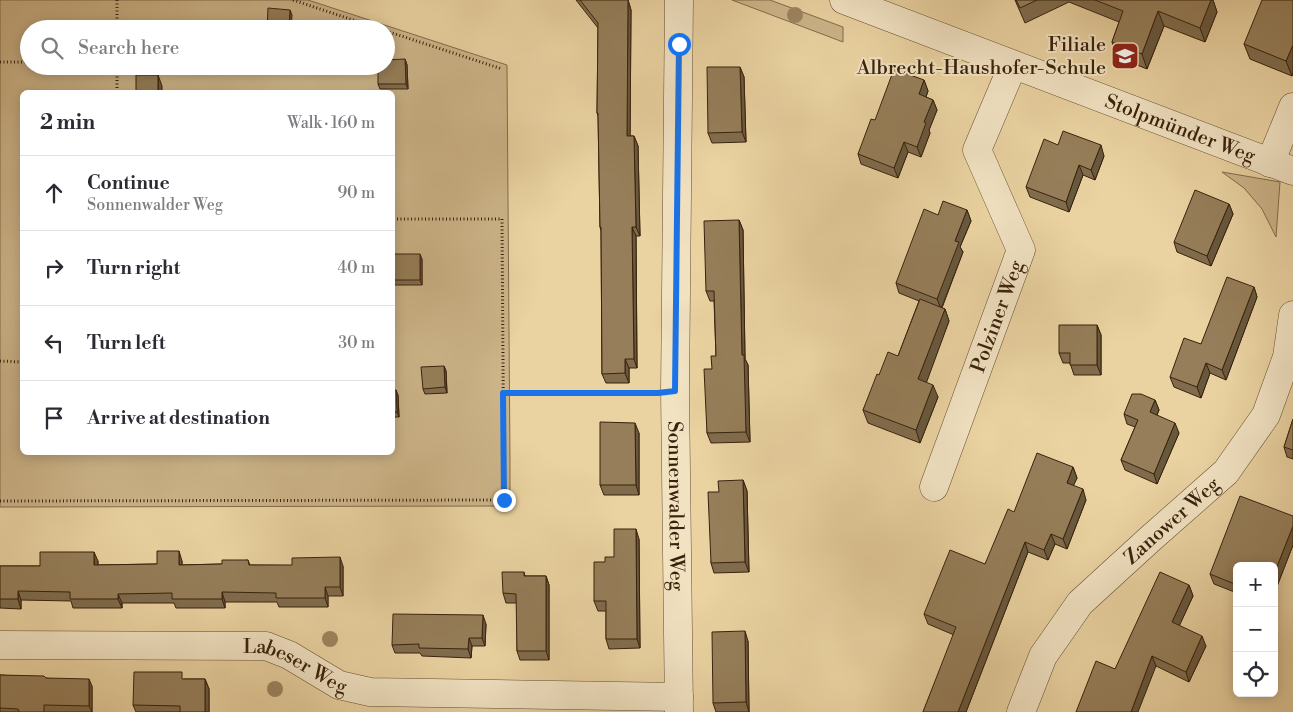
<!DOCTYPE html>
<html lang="en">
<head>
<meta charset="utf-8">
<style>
  body { margin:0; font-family:"Libre Bodoni",serif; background:#f2f2f3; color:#2b2b33 }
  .controls { position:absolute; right:15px; bottom:15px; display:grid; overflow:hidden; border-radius:8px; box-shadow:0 2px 12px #0003 }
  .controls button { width:45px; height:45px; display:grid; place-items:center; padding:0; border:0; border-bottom:1px solid #e1e1e2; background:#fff; color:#2b2b33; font:25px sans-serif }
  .stop { position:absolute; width:15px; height:15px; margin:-11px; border:4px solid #1a73e8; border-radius:50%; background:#fff }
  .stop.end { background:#1a73e8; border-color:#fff; box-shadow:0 1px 5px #0008 }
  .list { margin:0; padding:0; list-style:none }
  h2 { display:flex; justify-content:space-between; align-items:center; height:65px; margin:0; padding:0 20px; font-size:21px }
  h2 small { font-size:16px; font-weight:400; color:#7c7c81 }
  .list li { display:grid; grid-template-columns:32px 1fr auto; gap:15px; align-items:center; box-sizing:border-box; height:75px; padding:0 20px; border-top:1px solid #e1e1e2 }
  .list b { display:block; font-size:19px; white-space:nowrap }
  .list p { margin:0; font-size:16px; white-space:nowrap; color:#7c7c81 }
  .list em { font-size:16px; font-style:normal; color:#7c7c81 }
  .icon { flex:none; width:28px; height:28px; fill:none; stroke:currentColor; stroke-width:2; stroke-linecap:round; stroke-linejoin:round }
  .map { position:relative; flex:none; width:1293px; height:712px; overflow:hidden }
  .search { position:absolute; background:#fff; box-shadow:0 2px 12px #0003; left:20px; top:20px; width:375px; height:55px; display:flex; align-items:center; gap:12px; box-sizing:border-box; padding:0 18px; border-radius:28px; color:#7c7c81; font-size:19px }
  .panel { position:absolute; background:#fff; box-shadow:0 2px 12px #0003; left:20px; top:90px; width:375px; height:365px; border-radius:8px }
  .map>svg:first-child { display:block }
  .green { fill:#ccb488; stroke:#826b4a; fill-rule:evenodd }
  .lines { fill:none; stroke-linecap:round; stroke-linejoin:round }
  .minor-casing { stroke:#654e31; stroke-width:29 }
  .path { stroke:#39220c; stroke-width:3; stroke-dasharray:1 2.5; stroke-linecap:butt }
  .minor { stroke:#f1e2c2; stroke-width:28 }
  .tree { fill:#9d8560 }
  .wall { fill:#806c4d; stroke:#39220c }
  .shaded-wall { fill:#68583e; stroke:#39220c }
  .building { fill:#957e59; stroke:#39220c }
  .route { stroke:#1a73e8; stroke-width:6 }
  .labels { text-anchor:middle; stroke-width:4; stroke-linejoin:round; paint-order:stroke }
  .poi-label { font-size:20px; fill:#39220c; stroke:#f1e2c2; text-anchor:end }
  .street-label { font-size:20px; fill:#39220c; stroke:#f1e2c2 }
</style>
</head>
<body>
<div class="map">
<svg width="1293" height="712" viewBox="0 0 1293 712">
  <rect width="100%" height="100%" fill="#ead2a1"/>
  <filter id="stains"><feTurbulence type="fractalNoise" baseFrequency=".004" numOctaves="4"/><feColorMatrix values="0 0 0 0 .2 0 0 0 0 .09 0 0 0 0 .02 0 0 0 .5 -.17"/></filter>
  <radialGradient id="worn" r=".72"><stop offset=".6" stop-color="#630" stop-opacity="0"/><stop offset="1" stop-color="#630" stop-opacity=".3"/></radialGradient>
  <path class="green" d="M 0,0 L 308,0 L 507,65 L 510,462 L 510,506 L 0,507 ZM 29,29 L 386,29 L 386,66 L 29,66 ZM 22,92 L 392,92 L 392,452 L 22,452 Z
    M 732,0 L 770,0 L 843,27 L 843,42 Z
    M 1222,172 L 1280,182 L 1276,237 L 1262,209 L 1244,188 Z"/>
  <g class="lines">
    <defs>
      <g id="minor">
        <path id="s1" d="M 679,0 L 675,391 L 679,712"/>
        <path id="s2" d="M 844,0 L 1293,171"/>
        <path d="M 1270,163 L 1293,107"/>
        <path id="s3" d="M 934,487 L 1021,250 L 977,150 L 1013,65"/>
        <path id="s4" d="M 0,645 L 266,646 L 289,655 L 339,685 L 370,692 L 679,697"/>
        <path id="s5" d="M 1021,712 L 1043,656 L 1080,603 L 1150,539 L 1226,472 L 1266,415 L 1287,357 L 1293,315"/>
      </g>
    </defs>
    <use href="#minor" class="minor-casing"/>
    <path class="path" d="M 293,0 L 380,29
      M 117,29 L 117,0
      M 386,31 L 502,69
      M 0,62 L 29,62
      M 117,66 L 117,92
      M 0,361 L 22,362
      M 503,393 L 648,393
      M 0,501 L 504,500 L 502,219 L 392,219"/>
    <use href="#minor" class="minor"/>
  </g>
  <g class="tree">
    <circle cx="795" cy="15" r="8"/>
    <circle cx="330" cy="639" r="8"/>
    <circle cx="275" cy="689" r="8"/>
  </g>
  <path class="wall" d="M 576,0 L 628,0 L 631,10 L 630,136 L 634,136 L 638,146 L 640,236 L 636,236 L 637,368 L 629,368 L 629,383 L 606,383 L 602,374 L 601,231 L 600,227 L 598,116 L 597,113 L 598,28 Z
    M 1015,0 L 1213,0 L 1217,12 L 1205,42 L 1164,26 L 1147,69 L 1117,57 L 1112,42 L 1119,22 L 1069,2 L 1025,23 Z
    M 1293,0 L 1293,73 L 1292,76 L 1250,59 L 1244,44 Z
    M 405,59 L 407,65 L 408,89 L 380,89 L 378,84 Z
    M 740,67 L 744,77 L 746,142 L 712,143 L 708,133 Z
    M 924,80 L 928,91 L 926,97 L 933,100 L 937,110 L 929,130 L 930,133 L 921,157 L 908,152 L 898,178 L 861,164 L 858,154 L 875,120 Z
    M 1058,145 L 1104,156 L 1095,180 L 1083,175 L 1069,212 L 1030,197 L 1026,187 Z
    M 1229,204 L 1233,214 L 1211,266 L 1177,252 L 1174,242 Z
    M 967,210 L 971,221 L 960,247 L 963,252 L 942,308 L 945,309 L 949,321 L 926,382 L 938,397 L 920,443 L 868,423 L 863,410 L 879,375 L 898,356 L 919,301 L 899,293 L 896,283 L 938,215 Z
    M 739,220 L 743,230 L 745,359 L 748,365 L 750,442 L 711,443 L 707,433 L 712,369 L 716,356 L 714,301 L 710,301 L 706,291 Z
    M 392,254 L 422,259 L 422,285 L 392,285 Z
    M 1254,287 L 1257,297 L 1226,380 L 1210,373 L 1201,398 L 1174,387 L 1170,377 Z
    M 1097,325 L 1101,335 L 1101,375 L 1074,375 L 1070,363 L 1063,363 L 1059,353 Z
    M 444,366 L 446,371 L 447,393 L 425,394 L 423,389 Z
    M 392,390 L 398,395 L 399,417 L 392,417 Z
    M 1155,400 L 1159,410 L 1157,415 L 1179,433 L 1157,484 L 1125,470 L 1121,460 L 1135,427 L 1127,424 L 1124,414 Z
    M 1293,419 L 1293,459 L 1287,457 L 1284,447 Z
    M 639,433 L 639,495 L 604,495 L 600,485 Z
    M 1073,467 L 1077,478 L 1073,486 L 1086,500 L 1067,549 L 1055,544 L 1048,560 L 1028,552 L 966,712 L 923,712 L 954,635 L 928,624 L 924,614 L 985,564 L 1014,512 Z
    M 743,480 L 747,491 L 749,572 L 714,573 L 711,563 L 719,492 Z
    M 1293,516 L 1293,545 L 1274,594 L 1274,566 L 1237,566 L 1237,593 L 1214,584 L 1210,574 Z
    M 639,539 L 640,648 L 609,649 L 606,639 L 606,611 L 598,611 L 594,601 L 605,562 L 614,557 Z
    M 248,560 L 250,565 L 343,566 L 343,596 L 328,596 L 328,607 L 279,607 L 277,602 L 225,602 L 225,608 L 176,608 L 174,603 L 122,603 L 122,608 L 73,608 L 71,601 L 21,600 L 21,609 L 0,608 L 0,566 L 40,566 L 98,561 L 98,565 L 157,564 L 182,561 L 182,565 L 222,564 Z
    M 524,572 L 525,576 L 546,576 L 549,585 L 549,660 L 520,660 L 517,651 L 517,603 L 506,603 L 503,593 Z
    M 1189,585 L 1193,596 L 1179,626 L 1206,646 L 1189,682 L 1156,666 L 1115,669 Z
    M 486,624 L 485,646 L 472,646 L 471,658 L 422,656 L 420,653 L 395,653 L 392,645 Z
    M 748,641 L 749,712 L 716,712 L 713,703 Z
    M 0,675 L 46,678 L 92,686 L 92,712 L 0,712 Z
    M 184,679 L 205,679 L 209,689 L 209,712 L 136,712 L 133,705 Z"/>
  <path class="shaded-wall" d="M 628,0 L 631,10 L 630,146 L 627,136 Z
    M 1211,0 L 1213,0 L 1217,12 L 1205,42 L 1200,28 Z
    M 290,10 L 292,15 L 291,29 L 289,29 Z
    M 1158,11 L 1164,26 L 1147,69 L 1142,54 Z
    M 1293,45 L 1293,73 L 1292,76 L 1286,61 Z
    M 405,59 L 407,65 L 408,89 L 406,84 Z
    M 740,67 L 744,77 L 746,142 L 742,132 Z
    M 158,75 L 162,86 L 162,92 L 158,92 Z
    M 924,80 L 928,91 L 923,105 L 919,94 Z
    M 933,100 L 937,110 L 929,130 L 930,133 L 921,157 L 917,147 L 924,122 Z
    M 634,136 L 638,146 L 640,236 L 636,227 Z
    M 904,142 L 908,152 L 898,178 L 894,168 Z
    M 1101,145 L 1104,156 L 1095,180 L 1091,170 Z
    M 1079,165 L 1083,175 L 1069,212 L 1066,202 Z
    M 1229,204 L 1233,214 L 1211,266 L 1207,256 Z
    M 967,210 L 971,221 L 960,247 L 963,252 L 941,309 L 937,299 L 955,241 Z
    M 739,220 L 743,230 L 745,359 L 748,365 L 750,442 L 746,432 L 742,355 Z
    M 632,227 L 636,236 L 637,368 L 634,359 Z
    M 420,254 L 422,259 L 422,285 L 420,280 Z
    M 1254,287 L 1257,297 L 1226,380 L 1222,370 Z
    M 945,309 L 949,321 L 923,392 L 918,379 Z
    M 1097,325 L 1101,335 L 1101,375 L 1097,365 Z
    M 625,359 L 629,368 L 629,383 L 625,373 Z
    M 1206,363 L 1210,373 L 1201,398 L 1197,387 Z
    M 444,366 L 446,371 L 447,393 L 445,387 Z
    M 933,385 L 938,397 L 920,443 L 916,430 Z
    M 396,390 L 398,395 L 399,417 L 397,412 Z
    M 1155,400 L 1159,410 L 1154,422 L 1150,412 Z
    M 635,423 L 639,433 L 639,495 L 636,485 Z
    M 1175,423 L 1179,433 L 1157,484 L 1154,474 Z
    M 1073,467 L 1077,478 L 1070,493 L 1067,483 Z
    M 743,480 L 747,491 L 749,572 L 745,562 Z
    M 1083,489 L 1086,500 L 1067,549 L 1063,539 Z
    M 1293,526 L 1293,545 L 1274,594 L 1274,574 Z
    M 636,529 L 639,539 L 640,648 L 637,639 Z
    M 1051,534 L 1055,544 L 1048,560 L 1044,550 Z
    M 1025,542 L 1028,552 L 966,712 L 958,712 Z
    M 179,551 L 182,561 L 182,574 L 179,565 Z
    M 94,552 L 98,561 L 97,574 L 94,565 Z
    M 340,557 L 343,566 L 343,596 L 340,587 Z
    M 546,576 L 549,585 L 549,660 L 546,651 Z
    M 1189,585 L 1193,596 L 1176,633 L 1172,622 Z
    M 325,587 L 328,596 L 328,607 L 325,598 Z
    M 18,591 L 21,600 L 21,609 L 18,599 Z
    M 222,592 L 225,602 L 225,608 L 222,599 Z
    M 118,594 L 122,603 L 122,608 L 118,599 Z
    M 483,615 L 486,624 L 485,646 L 482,638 Z
    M 745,631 L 748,641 L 749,712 L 746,702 Z
    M 1202,636 L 1206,646 L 1189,682 L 1186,672 Z
    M 469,638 L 472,646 L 471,658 L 468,649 Z
    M 1152,656 L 1156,666 L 1138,712 L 1131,712 Z
    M 89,679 L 92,686 L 92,712 L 89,706 Z
    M 205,679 L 209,689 L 209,712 L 205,712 Z"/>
  <path class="building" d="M 580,0 L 628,0 L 627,136 L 634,136 L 636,227 L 632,227 L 634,359 L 625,359 L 625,373 L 602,374 L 601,227 L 600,227 L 598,113 L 597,113 L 598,23 Z
    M 1016,0 L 1037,0 L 1020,8 Z
    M 1095,0 L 1211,0 L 1200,28 L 1158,11 L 1142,54 L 1112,42 L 1123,11 Z
    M 1262,0 L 1293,0 L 1293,45 L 1286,61 L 1244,44 Z
    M 268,8 L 290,10 L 289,29 L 267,29 Z
    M 405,59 L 406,84 L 378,84 L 378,66 L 386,66 L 386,60 Z
    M 707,67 L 740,67 L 742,132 L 708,133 Z
    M 894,69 L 924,80 L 919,94 L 933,100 L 924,122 L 926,123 L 917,147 L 904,142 L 894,168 L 858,154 L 871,119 L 875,120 Z
    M 136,75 L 158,75 L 158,92 L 136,92 Z
    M 1063,131 L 1101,145 L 1091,170 L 1079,165 L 1066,202 L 1026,187 L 1044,139 L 1058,145 Z
    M 1195,190 L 1229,204 L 1207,256 L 1174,242 Z
    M 943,201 L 967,210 L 955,241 L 959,242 L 937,299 L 896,283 L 924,209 L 938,215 Z
    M 739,220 L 742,355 L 744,355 L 746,432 L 707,433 L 704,369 L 712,369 L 711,356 L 716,356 L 714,291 L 706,291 L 704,221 Z
    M 392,254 L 420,254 L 420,280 L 392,280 Z
    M 1227,277 L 1254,287 L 1222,370 L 1206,363 L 1197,387 L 1170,377 L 1184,338 L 1201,344 Z
    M 920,299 L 945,309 L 918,379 L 933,385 L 916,430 L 863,410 L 877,374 L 879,375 L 888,352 L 898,356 Z
    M 1059,325 L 1097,325 L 1097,365 L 1070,365 L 1070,353 L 1059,353 Z
    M 444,366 L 445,387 L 423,389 L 421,367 Z
    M 392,390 L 396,390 L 397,412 L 392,412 Z
    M 1132,394 L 1141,394 L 1155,400 L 1150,412 L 1175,423 L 1154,474 L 1121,460 L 1138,420 L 1124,414 Z
    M 1293,419 L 1293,450 L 1284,447 Z
    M 600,422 L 635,423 L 636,485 L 600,485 Z
    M 1037,453 L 1073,467 L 1067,483 L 1083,489 L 1063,539 L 1051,534 L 1044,550 L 1025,542 L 958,712 L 923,712 L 956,627 L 924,614 L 950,550 L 985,564 L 1008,509 L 1014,512 Z
    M 743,480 L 745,562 L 711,563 L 708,492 L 719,492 L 718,481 Z
    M 1240,496 L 1293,516 L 1293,526 L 1274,574 L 1274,566 L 1237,566 L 1237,585 L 1210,574 Z
    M 614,529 L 636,529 L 637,639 L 606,639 L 606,601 L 594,601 L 594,562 L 605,562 L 605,557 L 614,557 Z
    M 157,551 L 179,551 L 179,565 L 222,564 L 222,560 L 248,560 L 249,565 L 292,565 L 292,558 L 340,557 L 340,587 L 325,587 L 325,598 L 276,598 L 276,593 L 222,592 L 222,599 L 172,599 L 172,593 L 118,594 L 118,599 L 70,599 L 70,592 L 18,591 L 18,599 L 0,599 L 0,566 L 40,566 L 40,552 L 94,552 L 94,565 L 157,564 Z
    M 502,572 L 524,572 L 524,576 L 546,576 L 546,651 L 517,651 L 516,594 L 503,593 Z
    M 1160,572 L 1189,585 L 1172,622 L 1202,636 L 1186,672 L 1152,656 L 1131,712 L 1076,712 L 1096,661 L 1115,669 Z
    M 393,614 L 483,615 L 482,638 L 469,638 L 468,649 L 419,648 L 419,644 L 392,645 Z
    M 745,631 L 746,702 L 713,703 L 712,632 Z
    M 134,672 L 182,672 L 182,679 L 205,679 L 205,712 L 180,712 L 180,706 L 133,705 Z
    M 0,675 L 44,676 L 46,678 L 89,679 L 89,706 L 44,705 L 44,712 L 19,712 L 18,709 L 0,708 Z"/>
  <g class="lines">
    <path class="route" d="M 504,500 L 503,393 L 658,393 L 675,391 L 679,44"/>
  </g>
  <defs>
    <symbol id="school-square" viewBox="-11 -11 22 22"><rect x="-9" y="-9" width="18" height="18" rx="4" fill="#8f2418" stroke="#f1e2c2"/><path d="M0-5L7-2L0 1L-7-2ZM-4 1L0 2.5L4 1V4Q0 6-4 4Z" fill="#fff"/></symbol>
  </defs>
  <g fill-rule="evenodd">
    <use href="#school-square" x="1109" y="40" width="32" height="32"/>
  </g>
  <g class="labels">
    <g class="poi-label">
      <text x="1106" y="51">Filiale<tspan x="1106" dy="23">Albrecht-Haushofer-Schule</tspan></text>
    </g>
    <g class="street-label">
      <text dy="7" stroke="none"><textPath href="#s2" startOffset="360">Stolpmünder Weg</textPath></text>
      <text dy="7" stroke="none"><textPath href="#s3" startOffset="182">Polziner Weg</textPath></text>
      <text dy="7" stroke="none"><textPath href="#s1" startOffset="506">Sonnenwalder Weg</textPath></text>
      <text dy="7" stroke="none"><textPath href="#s5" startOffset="248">Zanower Weg</textPath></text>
      <text dy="7" stroke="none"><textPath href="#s4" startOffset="300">Labeser Weg</textPath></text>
    </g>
  </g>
  <rect width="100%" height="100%" filter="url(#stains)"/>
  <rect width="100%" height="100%" fill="url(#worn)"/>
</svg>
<div class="controls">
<button>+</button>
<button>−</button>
<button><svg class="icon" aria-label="locate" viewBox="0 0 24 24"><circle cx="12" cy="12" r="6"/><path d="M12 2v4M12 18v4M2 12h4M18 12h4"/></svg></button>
</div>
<div class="stop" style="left:679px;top:44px"></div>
<div class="stop end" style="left:504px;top:500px"></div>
<div class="search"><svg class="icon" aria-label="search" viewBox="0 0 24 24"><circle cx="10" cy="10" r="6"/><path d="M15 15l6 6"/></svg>Search here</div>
<section class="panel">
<h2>2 min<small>Walk · 160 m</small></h2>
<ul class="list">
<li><svg class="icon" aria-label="ahead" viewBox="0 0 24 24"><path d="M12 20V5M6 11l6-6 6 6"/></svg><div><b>Continue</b><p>Sonnenwalder Weg</p></div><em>90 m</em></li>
<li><svg class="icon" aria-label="right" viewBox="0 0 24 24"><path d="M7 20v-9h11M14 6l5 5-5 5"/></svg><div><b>Turn right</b></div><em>40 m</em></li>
<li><svg class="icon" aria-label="left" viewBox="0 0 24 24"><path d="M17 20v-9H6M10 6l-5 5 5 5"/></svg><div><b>Turn left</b></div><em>30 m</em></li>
<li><svg class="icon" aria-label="arrive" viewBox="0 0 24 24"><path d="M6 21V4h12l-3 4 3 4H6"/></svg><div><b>Arrive at destination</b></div></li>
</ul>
</section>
</div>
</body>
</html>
